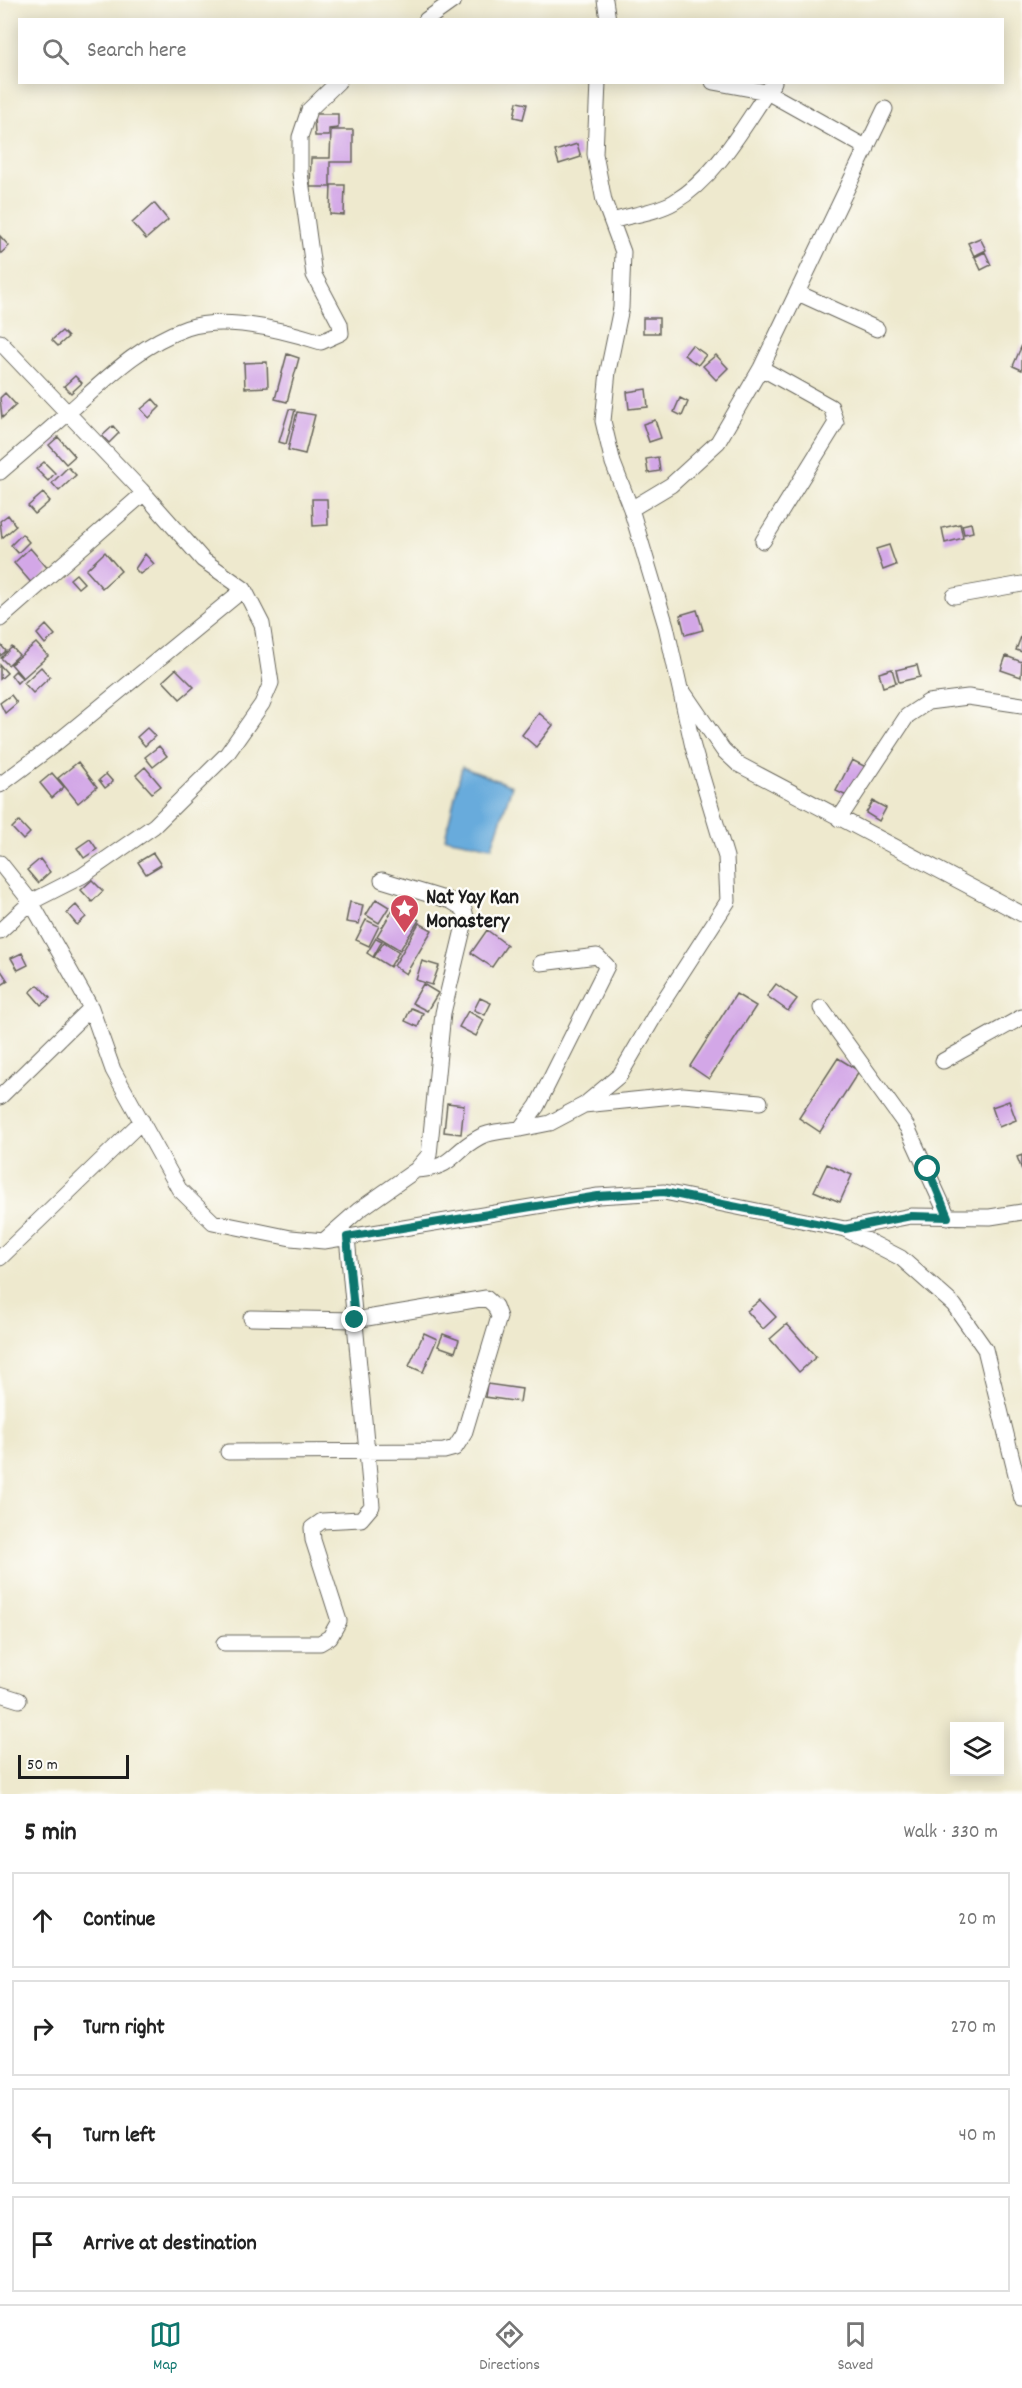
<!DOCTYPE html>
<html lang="en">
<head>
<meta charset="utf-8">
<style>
  body { margin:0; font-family:Dekko,sans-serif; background:#f2f2f2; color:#222 }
  .controls { position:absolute; right:18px; bottom:18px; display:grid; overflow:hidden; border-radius:0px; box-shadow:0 3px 15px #0003 }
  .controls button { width:54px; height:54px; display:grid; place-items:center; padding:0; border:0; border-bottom:2px solid #e0e0e0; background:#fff; color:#222; font:30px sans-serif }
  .scale { position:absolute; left:18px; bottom:15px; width:111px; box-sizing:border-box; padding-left:6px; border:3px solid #1c1c1c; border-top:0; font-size:16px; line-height:21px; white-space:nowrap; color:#1c1c1c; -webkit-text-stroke:4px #fdfcf7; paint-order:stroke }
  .stop { position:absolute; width:18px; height:18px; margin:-14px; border:4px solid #0f766e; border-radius:50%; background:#fff }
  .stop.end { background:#0f766e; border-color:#fff; box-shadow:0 2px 6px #0008 }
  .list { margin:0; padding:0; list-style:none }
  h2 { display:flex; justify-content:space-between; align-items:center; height:78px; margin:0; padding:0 24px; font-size:26px }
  h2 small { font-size:20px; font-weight:400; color:#767676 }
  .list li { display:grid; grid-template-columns:39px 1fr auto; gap:18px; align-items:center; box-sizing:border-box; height:96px; margin:0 12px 12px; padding:0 12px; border:2px solid #e0e0e0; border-radius:0px }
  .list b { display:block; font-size:22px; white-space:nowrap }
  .list em { font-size:20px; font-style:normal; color:#767676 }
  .icon { flex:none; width:33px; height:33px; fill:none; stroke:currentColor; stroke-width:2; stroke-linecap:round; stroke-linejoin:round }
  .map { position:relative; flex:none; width:1022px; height:1794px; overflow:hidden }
  .search { position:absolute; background:#fff; box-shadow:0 3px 15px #0003; left:18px; right:18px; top:18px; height:66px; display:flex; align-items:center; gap:15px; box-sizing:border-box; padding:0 21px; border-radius:0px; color:#767676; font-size:22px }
  .sheet { height:510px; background:#fff }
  nav { display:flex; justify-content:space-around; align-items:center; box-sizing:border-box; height:84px; border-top:2px solid #e0e0e0; background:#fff; font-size:16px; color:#767676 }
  nav a { display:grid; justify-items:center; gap:3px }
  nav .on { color:#0f766e }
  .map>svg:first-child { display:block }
  .water { fill:#67abdc; stroke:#42647c; stroke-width:1.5 }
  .building { fill:#d3a7e7 }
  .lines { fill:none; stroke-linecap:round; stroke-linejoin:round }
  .minor-casing { stroke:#66645a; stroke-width:17 }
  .minor { stroke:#fff; stroke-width:15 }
  .route { stroke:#0f766e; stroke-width:8 }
  .labels { text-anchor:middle; stroke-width:5; stroke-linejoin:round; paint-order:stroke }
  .poi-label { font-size:21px; font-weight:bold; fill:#1c1c1c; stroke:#fdfcf7; text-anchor:start }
</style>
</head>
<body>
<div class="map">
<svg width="1022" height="1794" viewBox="0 0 1022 1794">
  <rect width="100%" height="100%" fill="#fdfcf7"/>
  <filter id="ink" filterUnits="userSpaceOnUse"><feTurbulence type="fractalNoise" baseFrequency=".0167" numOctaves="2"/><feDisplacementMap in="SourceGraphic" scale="12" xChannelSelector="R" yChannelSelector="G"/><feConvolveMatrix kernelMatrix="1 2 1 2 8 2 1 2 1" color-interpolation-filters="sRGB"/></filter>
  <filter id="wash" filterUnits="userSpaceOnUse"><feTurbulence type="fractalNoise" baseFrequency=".008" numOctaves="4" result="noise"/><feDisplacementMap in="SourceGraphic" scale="24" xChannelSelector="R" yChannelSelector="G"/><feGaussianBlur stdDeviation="1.35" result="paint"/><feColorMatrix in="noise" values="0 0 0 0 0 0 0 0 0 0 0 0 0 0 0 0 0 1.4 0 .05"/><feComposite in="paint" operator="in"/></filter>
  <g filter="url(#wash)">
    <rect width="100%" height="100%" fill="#eee9ce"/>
    <path class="water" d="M 462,767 L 512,786 L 492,847 L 445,838 Z"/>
    <g id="blocks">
      <path class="building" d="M 517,102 L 527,104 L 523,119 L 514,117 Z
        M 314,114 L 338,114 L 338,128 L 329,129 L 329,136 L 315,136 Z
        M 331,130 L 353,130 L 353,162 L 330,162 L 330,187 L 310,187 L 311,158 L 330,158 Z
        M 577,144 L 581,157 L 559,164 L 555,151 Z
        M 331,185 L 345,185 L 344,215 L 330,214 Z
        M 154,203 L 168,220 L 146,239 L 132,223 Z
        M 0,236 L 9,246 L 0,254 Z
        M 980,238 L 986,250 L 974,256 L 968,243 Z
        M 985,252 L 991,265 L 981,270 L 975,257 Z
        M 643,318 L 659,318 L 659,333 L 643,333 Z
        M 62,331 L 68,337 L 58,346 L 52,340 Z
        M 692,345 L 706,355 L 698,365 L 684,355 Z
        M 1022,345 L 1022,370 L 1013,366 Z
        M 287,354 L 299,358 L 287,402 L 275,399 Z
        M 716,355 L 728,368 L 716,380 L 703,366 Z
        M 267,362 L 268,387 L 245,388 L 244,363 Z
        M 75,376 L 82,383 L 71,393 L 64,386 Z
        M 646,389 L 648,407 L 629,409 L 627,392 Z
        M 5,393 L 16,405 L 2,418 L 0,398 Z
        M 680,398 L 688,402 L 682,416 L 674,412 Z
        M 153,399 L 160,407 L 149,418 L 141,409 Z
        M 289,409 L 295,410 L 286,444 L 279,442 Z
        M 297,412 L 315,415 L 305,454 L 288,450 Z
        M 655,420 L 661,438 L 649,442 L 643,424 Z
        M 113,426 L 119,433 L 109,443 L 102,436 Z
        M 58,437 L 75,456 L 66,464 L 49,445 Z
        M 658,457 L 660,471 L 648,473 L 646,459 Z
        M 44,462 L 55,473 L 48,481 L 36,469 Z
        M 68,467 L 76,475 L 59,491 L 52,483 Z
        M 43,493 L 50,501 L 35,514 L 28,506 Z
        M 312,499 L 327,499 L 328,525 L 313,526 Z
        M 8,515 L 16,526 L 2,538 L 0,521 Z
        M 971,523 L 973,532 L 964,534 L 962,525 Z
        M 960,524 L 963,538 L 945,543 L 942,528 Z
        M 22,534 L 29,542 L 18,553 L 11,545 Z
        M 889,545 L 896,565 L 883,570 L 876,549 Z
        M 30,548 L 50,571 L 34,586 L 14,563 Z
        M 105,552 L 121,571 L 102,588 L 86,570 Z
        M 145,554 L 154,564 L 140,574 L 135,569 Z
        M 76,574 L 84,583 L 78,588 L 70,579 Z
        M 697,610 L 703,630 L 685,635 L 680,615 Z
        M 46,625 L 55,635 L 45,644 L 37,634 Z
        M 1022,634 L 1022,652 L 1016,650 Z
        M 36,643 L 48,656 L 23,678 L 11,664 Z
        M 0,644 L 6,651 L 0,656 Z
        M 12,647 L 19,655 L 8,665 L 1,658 Z
        M 1006,656 L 1022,662 L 1021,677 L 1001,670 Z
        M 0,665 L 7,673 L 0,679 Z
        M 917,665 L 920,677 L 899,682 L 896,670 Z
        M 41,667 L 50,677 L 33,693 L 24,683 Z
        M 176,669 L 194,687 L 180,699 L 163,681 Z
        M 892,669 L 896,683 L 883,687 L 879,673 Z
        M 15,671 L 22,678 L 17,683 L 11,675 Z
        M 11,695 L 17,703 L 5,713 L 0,703 Z
        M 539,713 L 553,725 L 536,747 L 522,735 Z
        M 147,728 L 155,736 L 145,746 L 137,737 Z
        M 159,746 L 167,756 L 153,767 L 145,757 Z
        M 852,760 L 866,767 L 851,798 L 836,791 Z
        M 78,762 L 97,787 L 78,803 L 58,778 Z
        M 145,767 L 161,786 L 152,793 L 136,775 Z
        M 52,773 L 64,787 L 52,798 L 40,783 Z
        M 106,774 L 113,782 L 105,788 L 99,780 Z
        M 873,801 L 886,808 L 879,821 L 866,813 Z
        M 19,821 L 30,833 L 23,840 L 12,828 Z
        M 90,839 L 97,849 L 84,858 L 77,848 Z
        M 153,853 L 161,865 L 146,874 L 138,862 Z
        M 40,859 L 50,872 L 38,883 L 27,870 Z
        M 92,880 L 103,891 L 92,902 L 81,890 Z
        M 376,899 L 389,907 L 379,923 L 366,915 Z
        M 350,902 L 363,905 L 359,924 L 346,922 Z
        M 76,905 L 86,917 L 77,925 L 67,913 Z
        M 395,906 L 419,920 L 400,950 L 377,936 Z
        M 366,920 L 379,926 L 369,946 L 356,940 Z
        M 419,923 L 432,930 L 406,974 L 394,966 Z
        M 487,930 L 507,945 L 492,967 L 471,953 Z
        M 376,938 L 382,941 L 373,957 L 367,953 Z
        M 384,942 L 399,952 L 390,967 L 374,957 Z
        M 22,953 L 28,965 L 18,970 L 11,958 Z
        M 422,961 L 439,966 L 432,985 L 416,980 Z
        M 0,969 L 8,981 L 0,986 Z
        M 423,984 L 438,993 L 427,1011 L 412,1003 Z
        M 776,984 L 797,999 L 788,1011 L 767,996 Z
        M 38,985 L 50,998 L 41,1005 L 30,992 Z
        M 736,994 L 756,1006 L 709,1079 L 690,1066 Z
        M 480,998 L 491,1003 L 485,1015 L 474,1010 Z
        M 411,1008 L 423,1013 L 418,1027 L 405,1021 Z
        M 468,1011 L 484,1020 L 476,1036 L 459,1027 Z
        M 838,1058 L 859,1071 L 820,1132 L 799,1118 Z
        M 1009,1101 L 1016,1120 L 999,1127 L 992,1107 Z
        M 447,1103 L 464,1105 L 461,1134 L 444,1132 Z
        M 1022,1155 L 1022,1170 L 1017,1157 Z
        M 827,1164 L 852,1175 L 840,1202 L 814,1191 Z
        M 760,1300 L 776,1317 L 763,1329 L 747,1311 Z
        M 787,1324 L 816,1357 L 799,1372 L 770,1339 Z
        M 424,1333 L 437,1339 L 423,1372 L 409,1366 Z
        M 443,1334 L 459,1340 L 455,1352 L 438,1346 Z
        M 487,1384 L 522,1389 L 520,1402 L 485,1397 Z"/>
    </g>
  </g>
  <g filter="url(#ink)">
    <use href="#blocks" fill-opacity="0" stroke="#66645a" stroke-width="1.5"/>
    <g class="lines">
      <defs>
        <path id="minor" d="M 605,0 L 608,20
          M 426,20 L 454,0
          M 713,82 L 767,92 L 867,148
          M 612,221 C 631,215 657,212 674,202 C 718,176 745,123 774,82
          M 798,293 L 877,329
          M 0,342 L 141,490 L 203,560 L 244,589 L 262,624 L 271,683 L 262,704 L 227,754 L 154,826 L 82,876 L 31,902 L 0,931
          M 761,368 L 831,407 L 836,423 L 763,541
          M 0,472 C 23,452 46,433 69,412 C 105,380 140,344 187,328 C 226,315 283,330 321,342 L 341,333 L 340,324 L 314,275 L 300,173 L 300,137 L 309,110 L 338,82
          M 631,509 L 671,485 L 718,442 L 761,368 L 885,109
          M 954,596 L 1022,584
          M 0,619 L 144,493
          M 684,693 L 723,750 L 738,764 L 1022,914
          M 0,785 L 55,744 L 244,589
          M 839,819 L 907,716 L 928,702 L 968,697 L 1022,705
          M 0,863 L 31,902 L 91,1008 L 113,1070 L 179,1189 L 213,1222 L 291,1238 L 324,1241 L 598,1196 L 664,1192 L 845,1229 L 901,1258 L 954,1305 L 985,1349 L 1022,1499
          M 821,1008 L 907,1127 L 948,1217
          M 943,1061 L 1022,1017
          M 0,1097 L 91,1008
          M 584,1105 L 683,1095 L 760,1102
          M 520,1129 L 550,1123 L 584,1105 L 620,1075 L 664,1000 L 728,901 L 726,857 L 693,747 L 666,626 L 631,509 L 613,463 L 603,421 L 608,371 L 621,308 L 623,252 L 604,201 L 595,154 L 598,82
          M 416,1170 C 454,1168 449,1154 478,1138 C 489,1131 507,1131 520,1129 L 537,1106 L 607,966 L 597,956 L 541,963
          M 845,1229 L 911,1216 L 990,1217 L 1022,1212
          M 326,1239 L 359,1210 L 416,1170 L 429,1155 L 443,1013 L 466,917 L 464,909 L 451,901 L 382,880
          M 0,1258 L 142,1121
          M 228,1452 L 444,1451 L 455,1448 L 464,1434 L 499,1317 L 495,1306 L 486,1298 L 355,1320 L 251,1318
          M 224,1643 L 320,1643 L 330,1637 L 339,1621 L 313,1540 L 312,1528 L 322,1521 L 361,1519 L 372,1506 L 347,1237
          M 0,1694 L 19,1700"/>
      </defs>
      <use href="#minor" class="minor-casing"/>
      <use href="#minor" class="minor"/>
    </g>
  </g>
  <g class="lines" filter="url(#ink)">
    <path class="route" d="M 355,1320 L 347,1237 L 598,1196 L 664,1192 L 845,1229 L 911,1216 L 948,1217 L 928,1169"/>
  </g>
  <defs>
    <symbol id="sight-pin" viewBox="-11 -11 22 30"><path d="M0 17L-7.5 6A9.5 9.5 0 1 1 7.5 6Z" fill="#d1495b" stroke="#fdfcf7"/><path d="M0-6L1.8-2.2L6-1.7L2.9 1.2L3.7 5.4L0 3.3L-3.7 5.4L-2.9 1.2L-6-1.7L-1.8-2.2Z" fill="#fff"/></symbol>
  </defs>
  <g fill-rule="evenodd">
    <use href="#sight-pin" x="388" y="892" width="33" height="45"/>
  </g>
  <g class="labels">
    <g class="poi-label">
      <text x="426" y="903">Nat Yay Kan<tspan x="426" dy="24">Monastery</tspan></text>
    </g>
  </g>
</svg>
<div class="controls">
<button><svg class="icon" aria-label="layers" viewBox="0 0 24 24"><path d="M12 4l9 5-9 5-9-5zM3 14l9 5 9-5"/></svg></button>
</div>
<div class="scale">50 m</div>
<div class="stop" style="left:928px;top:1169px"></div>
<div class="stop end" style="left:355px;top:1320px"></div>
<div class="search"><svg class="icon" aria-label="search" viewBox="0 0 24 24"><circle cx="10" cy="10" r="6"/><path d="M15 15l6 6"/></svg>Search here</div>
</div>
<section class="sheet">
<h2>5 min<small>Walk · 330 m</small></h2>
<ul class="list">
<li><svg class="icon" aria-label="ahead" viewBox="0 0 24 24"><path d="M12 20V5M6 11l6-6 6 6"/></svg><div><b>Continue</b></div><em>20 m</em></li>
<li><svg class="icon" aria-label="right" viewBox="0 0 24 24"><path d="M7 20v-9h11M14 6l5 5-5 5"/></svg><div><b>Turn right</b></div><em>270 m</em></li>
<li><svg class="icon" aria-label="left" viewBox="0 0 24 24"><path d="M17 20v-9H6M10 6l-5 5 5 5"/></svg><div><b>Turn left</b></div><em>40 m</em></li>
<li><svg class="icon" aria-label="arrive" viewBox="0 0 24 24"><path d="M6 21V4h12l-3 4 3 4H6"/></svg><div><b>Arrive at destination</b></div></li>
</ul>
</section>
<nav>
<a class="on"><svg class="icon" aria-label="map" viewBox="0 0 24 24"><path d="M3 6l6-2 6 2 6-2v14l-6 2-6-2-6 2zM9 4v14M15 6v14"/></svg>Map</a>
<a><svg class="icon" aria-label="directions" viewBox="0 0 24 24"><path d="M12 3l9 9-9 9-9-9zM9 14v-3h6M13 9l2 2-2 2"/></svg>Directions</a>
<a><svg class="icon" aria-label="saved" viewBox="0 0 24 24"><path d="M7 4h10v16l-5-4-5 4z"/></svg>Saved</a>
</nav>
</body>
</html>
